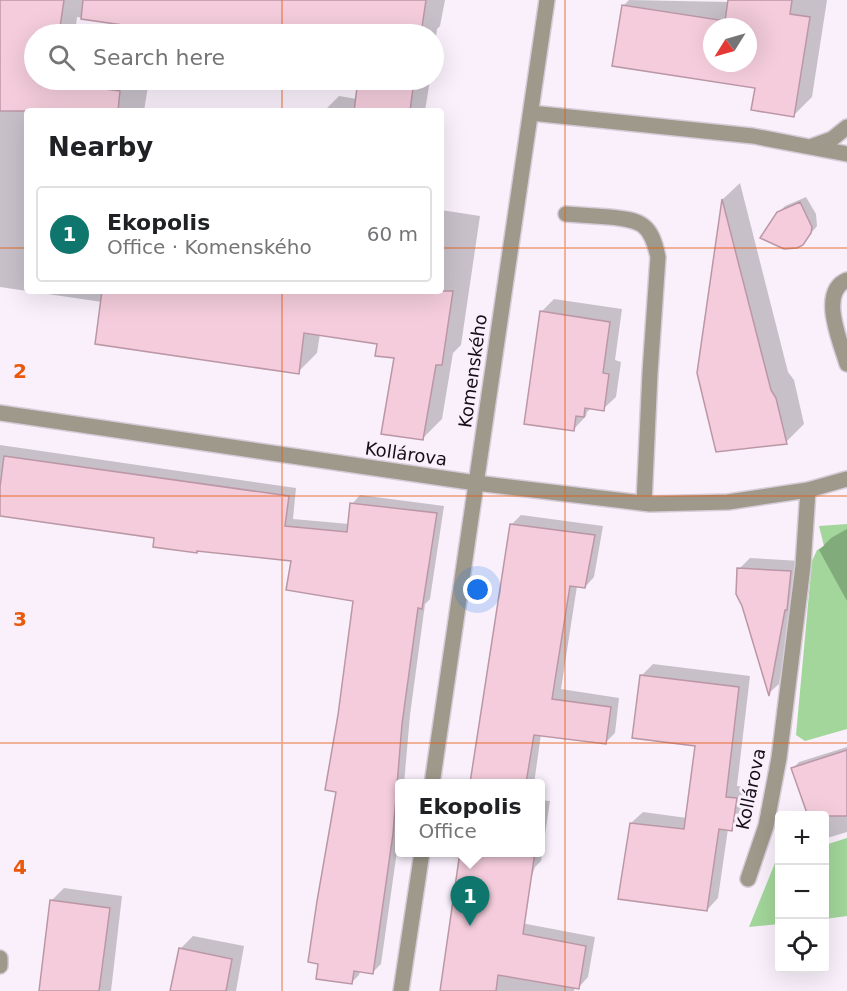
<!DOCTYPE html>
<html lang="en">
<head>
<meta charset="utf-8">
<style>
  body { margin:0; font-family:"DejaVu Sans",sans-serif; background:#f2f2f2; color:#202124 }
  .controls { position:absolute; right:18px; bottom:18px; display:grid; overflow:hidden; border-radius:6px; box-shadow:0 6px 24px #0002 }
  .controls button { width:54px; height:54px; display:grid; place-items:center; padding:0; border:0; border-bottom:2px solid #e0e0e0; background:#fff; color:#202124; font:30px sans-serif }
  .compass { position:absolute; left:703px; top:18px; width:54px; height:54px; border-radius:50%; background:#fff; box-shadow:0 6px 24px #0002; rotate:233deg }
  .you { position:absolute; left:478px; top:590px; width:21px; height:21px; margin:-15px; border:4px solid #fff; border-radius:50%; background:#1a73e8; box-shadow:0 0 0 9px #1a73e833 }
  .badge { display:grid; place-items:center; width:39px; height:39px; border-radius:50%; background:#0f766e; color:#fff; font-size:20px; font-weight:700 }
  .pin { position:absolute; translate:-50% -50px; filter:drop-shadow(0 2px 3px #0008) }
  .pin::after { content:''; position:absolute; top:32px; width:21px; height:18px; background:inherit; clip-path:polygon(0 0,100% 0,50% 100%) }
  .popup { position:absolute; left:395px; top:779px; width:150px; height:78px; box-sizing:border-box; display:grid; place-content:center; border-radius:6px; background:#fff; filter:drop-shadow(0 2px 4px #0005); font-size:20px; white-space:nowrap; color:#757577 }
  .popup b { font-size:22px; color:#202124 }
  .popup::after { content:''; position:absolute; left:50%; top:100%; margin-left:-12px; border:12px solid transparent; border-top-color:#fff }
  .list { margin:0; padding:0; list-style:none }
  h2 { display:flex; justify-content:space-between; align-items:center; height:78px; margin:0; padding:0 24px; font-size:26px }
  h2 small { font-size:20px; font-weight:400; color:#757577 }
  .list li { display:grid; grid-template-columns:39px 1fr auto; gap:18px; align-items:center; box-sizing:border-box; height:96px; margin:0 12px 12px; padding:0 12px; border:2px solid #e0e0e0; border-radius:6px }
  .list b { display:block; font-size:22px; white-space:nowrap }
  .list p { margin:0; font-size:20px; white-space:nowrap; color:#757577 }
  .list em { font-size:20px; font-style:normal; color:#757577 }
  .icon { flex:none; width:33px; height:33px; fill:none; stroke:currentColor; stroke-width:2; stroke-linecap:round; stroke-linejoin:round }
  .map { position:relative; flex:none; width:847px; height:991px; overflow:hidden }
  .search { position:absolute; background:#fff; box-shadow:0 6px 24px #0002; left:24px; top:24px; width:420px; height:66px; display:flex; align-items:center; gap:15px; box-sizing:border-box; padding:0 21px; border-radius:33px; color:#757577; font-size:22px }
  .panel { position:absolute; background:#fff; box-shadow:0 6px 24px #0002; left:24px; top:108px; width:420px; height:186px; border-radius:6px }
  .map>svg:first-child { display:block }
  .green { fill:#a2d69a }
  .shadow { fill:#0003; fill-rule:evenodd }
  .building { fill:#f4ccdb; stroke:#bb97a5; stroke-width:1.5; fill-rule:evenodd }
  .lines { fill:none; stroke-linecap:round; stroke-linejoin:round }
  .service-casing { stroke:#d5ccd8; stroke-width:18 }
  .minor-casing { stroke:#d5ccd8; stroke-width:18 }
  .tertiary-casing { stroke:#d5ccd8; stroke-width:18 }
  .service { stroke:#9f998b; stroke-width:15 }
  .minor { stroke:#9f998b; stroke-width:15 }
  .tertiary { stroke:#9f998b; stroke-width:15 }
  .grid { fill:none; stroke:#e8590c; stroke-width:1.5; stroke-opacity:0.55 }
  .labels { text-anchor:middle; stroke-width:6; stroke-linejoin:round; paint-order:stroke }
  .street-label { font-size:18px; fill:#150e18; stroke:#f9f0fc }
  .grid-label { font-size:20px; text-anchor:middle; font-weight:bold; fill:#e8590c; stroke:#f9f0fc; stroke-width:6; stroke-linejoin:round; paint-order:stroke }
</style>
</head>
<body>
<div class="map">
<svg width="847" height="991" viewBox="0 0 847 991">
  <rect width="100%" height="100%" fill="#f9f0fc"/>
  <path class="green" d="M 847,524 L 847,729 L 805,741 L 796,735 L 812,561 L 817,550 L 824,546 L 819,526 Z
    M 847,838 L 847,916 L 825,919 L 825,845 Z
    M 779,853 L 779,924 L 749,927 Z"/>
  <path class="shadow" d="M 0,0 L 445,0 L 440,26 L 437,29 L 434,53 L 434,34 L 196,34 L 77,17 L 75,34 L 34,34 L 34,80 L 149,80 L 144,111 L 27,111 L 27,291 L 441,291 L 441,210 L 480,216 L 461,345 L 453,353 L 442,419 L 422,439 L 395,357 L 379,343 L 320,334 L 317,353 L 298,372 L 102,302 L 0,287 Z
    M 629,0 L 729,2 L 730,0 L 827,0 L 812,97 L 794,115 L 756,87 L 614,65 L 623,6 ZM 712,27 L 748,27 L 748,63 L 712,63 Z
    M 360,80 L 430,80 L 425,111 L 324,111 L 339,96 L 357,99 Z
    M 740,183 L 788,372 L 794,380 L 804,424 L 786,442 L 699,373 L 723,199 Z
    M 806,197 L 816,214 L 817,226 L 802,244 L 778,213 L 785,206 Z
    M 554,299 L 622,309 L 615,360 L 621,362 L 616,397 L 603,409 L 591,408 L 587,412 L 586,416 L 574,429 L 541,312 Z
    M 0,445 L 296,488 L 293,519 L 349,524 L 352,504 L 360,495 L 444,506 L 430,599 L 425,604 L 410,715 L 404,784 L 400,784 L 400,830 L 381,964 L 373,972 L 360,971 L 359,975 L 351,983 L 338,790 L 339,716 L 355,600 L 292,560 L 198,550 L 197,552 L 156,537 L 0,515 Z
    M 521,515 L 603,526 L 594,577 L 585,587 L 577,586 L 561,689 L 619,698 L 615,733 L 605,743 L 541,734 L 534,784 L 473,784 L 511,525 Z
    M 847,529 L 847,601 L 819,550 L 831,538 Z
    M 750,558 L 801,561 L 779,684 L 769,693 L 739,569 Z
    M 653,664 L 750,676 L 737,786 L 747,787 L 743,818 L 731,830 L 728,829 L 718,898 L 707,910 L 631,823 L 643,812 L 687,818 L 697,745 L 642,675 Z
    M 847,747 L 847,832 L 824,839 L 824,816 L 793,768 L 799,762 Z
    M 540,800 L 550,801 L 541,861 L 535,867 L 516,922 L 595,937 L 588,977 L 579,987 L 575,986 L 574,991 L 442,991 L 462,852 L 540,852 Z
    M 64,888 L 122,896 L 111,991 L 40,991 L 51,901 Z
    M 193,936 L 244,946 L 236,991 L 172,991 L 180,949 Z"/>
  <path class="building" d="M 0,0 L 64,0 L 59,34 L 34,34 L 34,80 L 53,80 L 53,82 L 120,91 L 118,111 L 0,111 Z
    M 83,0 L 426,0 L 421,34 L 186,34 L 81,19 Z
    M 728,0 L 792,0 L 790,14 L 810,17 L 794,117 L 751,110 L 755,88 L 612,66 L 622,5 L 725,21 ZM 712,27 L 748,27 L 748,63 L 712,63 Z
    M 358,80 L 414,80 L 410,111 L 354,111 Z
    M 722,199 L 771,390 L 776,398 L 787,444 L 716,452 L 697,373 Z
    M 800,202 L 812,227 L 811,233 L 803,245 L 797,248 L 784,249 L 760,238 L 777,212 Z
    M 102,291 L 453,291 L 442,365 L 436,365 L 423,440 L 381,434 L 394,358 L 375,356 L 377,344 L 304,333 L 299,374 L 95,344 Z
    M 540,311 L 610,322 L 603,373 L 609,374 L 604,411 L 585,408 L 584,417 L 576,416 L 574,431 L 524,424 Z
    M 4,456 L 289,496 L 285,526 L 347,532 L 350,503 L 437,513 L 422,609 L 418,608 L 402,724 L 393,834 L 373,974 L 354,971 L 352,984 L 316,979 L 318,964 L 308,962 L 317,901 L 336,792 L 325,790 L 338,715 L 353,601 L 286,590 L 291,561 L 197,551 L 197,553 L 153,547 L 154,538 L 0,516 L 0,487 Z
    M 510,524 L 595,535 L 585,588 L 570,586 L 552,699 L 611,707 L 606,744 L 534,735 L 526,783 L 470,783 Z
    M 737,568 L 791,571 L 787,610 L 785,610 L 769,696 L 742,606 L 736,594 Z
    M 640,675 L 739,687 L 726,797 L 737,798 L 732,831 L 719,829 L 707,911 L 618,899 L 630,823 L 684,829 L 695,746 L 632,738 Z
    M 847,750 L 847,816 L 808,816 L 791,768 Z
    M 460,852 L 535,852 L 523,934 L 586,946 L 579,989 L 498,975 L 496,991 L 440,991 Z
    M 50,900 L 110,908 L 99,991 L 39,991 Z
    M 179,948 L 232,959 L 226,991 L 170,991 Z"/>
  <g class="lines">
    <defs>
      <path id="service" d="M 531,113 L 753,136 L 810,147 L 832,139 L 847,127
        M 810,147 L 847,154
        M 566,214 C 581,215 595,216 609,217 C 642,220 651,224 658,257 L 650,373 L 644,503
        M 847,280 C 818,292 841,343 847,364
        M 748,879 L 766,826 L 779,758 L 803,566 L 808,490"/>
      <path id="minor" d="M 476,483 L 650,504 L 728,502 L 808,490 L 847,479
        M 0,958 L 0,966"/>
      <path id="tertiary" d="M 0,413 L 476,483
        M 432,784 L 547,0
        M 401,991 L 422,852"/>
    </defs>
    <use href="#service" class="service-casing"/>
    <use href="#minor" class="minor-casing"/>
    <use href="#tertiary" class="tertiary-casing"/>
    <use href="#service" class="service"/>
    <use href="#minor" class="minor"/>
    <use href="#tertiary" class="tertiary"/>
  </g>
  <path class="grid" d="M 282,0 L 282,34M 565,0 L 565,991M 282,80 L 282,111M 0,248 L 27,248M 441,248 L 847,248M 282,291 L 282,991M 0,496 L 847,496M 0,743 L 847,743"/>
  <g class="labels">
    <g class="street-label">
      <text transform="translate(473 371) rotate(-82)" y="6">Komenského</text>
      <text transform="translate(406 454) rotate(8)" y="6">Kollárova</text>
      <text transform="translate(751 789) rotate(-78)" y="6">Kollárova</text>
    </g>
  </g>
  <g class="grid-label">
    <text x="20" y="378">2</text>
    <text x="20" y="626">3</text>
    <text x="20" y="874">4</text>
  </g>
</svg>
<div class="controls">
<button>+</button>
<button>−</button>
<button><svg class="icon" aria-label="locate" viewBox="0 0 24 24"><circle cx="12" cy="12" r="6"/><path d="M12 2v4M12 18v4M2 12h4M18 12h4"/></svg></button>
</div>
<svg class="compass" viewBox="-18 -18 36 36"><path d="M0-13l5 13h-10z" fill="#e53935"/><path d="M0 13l5-13h-10z" fill="#757577"/></svg>
<div class="you"></div>
<div class="pin badge" style="left:470px;top:926px">1</div>
<div class="popup"><b>Ekopolis</b>Office</div>
<div class="search"><svg class="icon" aria-label="search" viewBox="0 0 24 24"><circle cx="10" cy="10" r="6"/><path d="M15 15l6 6"/></svg>Search here</div>
<section class="panel">
<h2>Nearby<small></small></h2>
<ul class="list">
<li><span class="badge">1</span><div><b>Ekopolis</b><p>Office · Komenského</p></div><em>60 m</em></li>
</ul>
</section>
</div>
</body>
</html>
